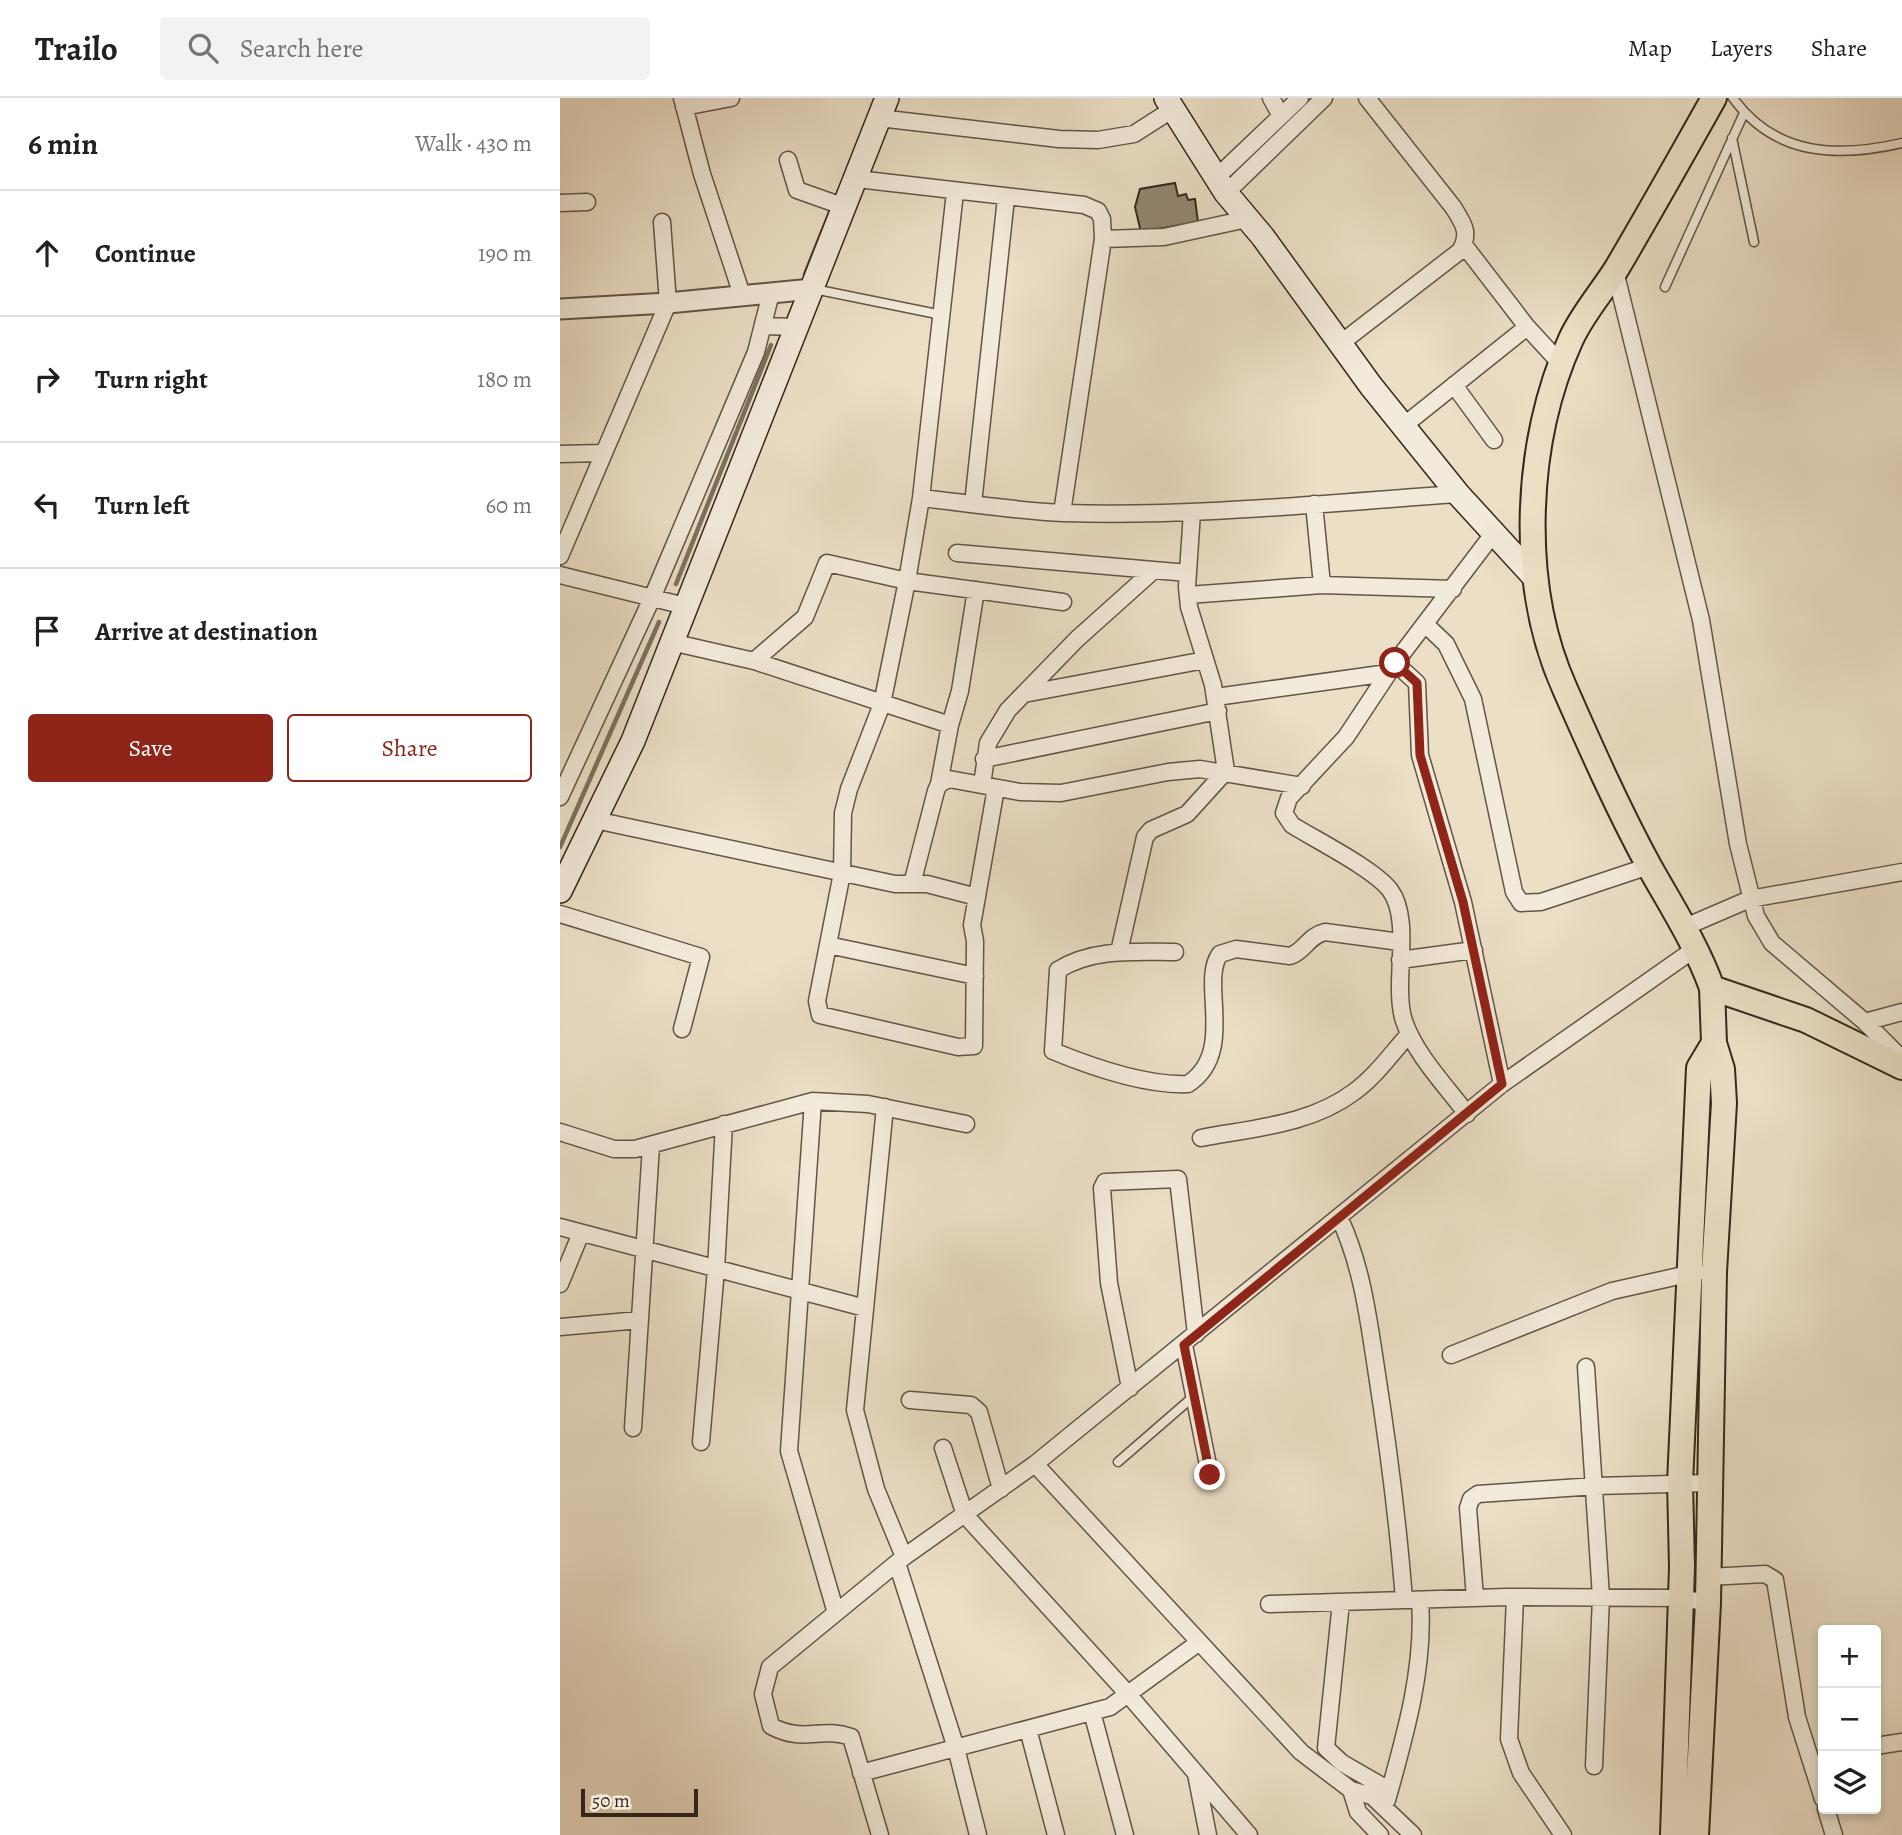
<!DOCTYPE html>
<html lang="en">
<head>
<meta charset="utf-8">
<style>
  body { margin:0; font-family:Alegreya,serif; background:#f2f2f2; color:#202124 }
  .controls { position:absolute; right:21px; bottom:21px; display:grid; overflow:hidden; border-radius:7px; box-shadow:0 4px 10px #0003 }
  .controls button { width:63px; height:63px; display:grid; place-items:center; padding:0; border:0; border-bottom:2px solid #e0e0e0; background:#fff; color:#202124; font:35px sans-serif }
  .scale { position:absolute; left:21px; bottom:18px; width:117px; box-sizing:border-box; padding-left:7px; border:4px solid #35281b; border-top:0; font-size:19px; line-height:24px; white-space:nowrap; color:#35281b; -webkit-text-stroke:5px #f2eada; paint-order:stroke }
  .stop { position:absolute; width:21px; height:21px; margin:-16px; border:5px solid #8f2418; border-radius:50%; background:#fff }
  .stop.end { background:#8f2418; border-color:#fff; box-shadow:0 2px 7px #0008 }
  .list { margin:0; padding:0; list-style:none }
  h2 { display:flex; justify-content:space-between; align-items:center; height:91px; margin:0; padding:0 28px; font-size:30px }
  h2 small { font-size:23px; font-weight:400; color:#757577 }
  .list li { display:grid; grid-template-columns:46px 1fr auto; gap:21px; align-items:center; box-sizing:border-box; height:126px; padding:0 28px; border-top:2px solid #e0e0e0 }
  .list b { display:block; font-size:26px; white-space:nowrap }
  .list em { font-size:23px; font-style:normal; color:#757577 }
  .actions { display:flex; gap:14px; padding:21px 28px }
  .actions a { flex:1; padding:16px 0; border:2px solid #8f2418; border-radius:7px; text-align:center; font-size:24px; color:#8f2418 }
  .actions .main { background:#8f2418; color:#fff }
  .icon { flex:none; width:38px; height:38px; fill:none; stroke:currentColor; stroke-width:2; stroke-linecap:round; stroke-linejoin:round }
  .map { position:relative; flex:none; width:1342px; height:1737px; overflow:hidden }
  header { display:flex; align-items:center; gap:42px; box-sizing:border-box; height:98px; padding:0 35px; background:#fff; border-bottom:2px solid #e0e0e0 }
  header strong { font-size:33px }
  nav { display:flex; gap:38px; margin-inline-start:auto; font-size:24px }
  .search { width:490px; height:63px; background:#f2f2f2; display:flex; align-items:center; gap:18px; box-sizing:border-box; padding:0 24px; border-radius:7px; color:#757577; font-size:26px }
  main { display:flex }
  aside { flex:1; background:#fff }
  .map>svg:first-child { display:block }
  .lines { fill:none; stroke-linecap:round; stroke-linejoin:round }
  .stream { stroke:#7d715f; stroke-width:4.5 }
  .building { fill:#948774; stroke:#35281b; stroke-width:2 }
  .service-casing { stroke:#625646; stroke-width:11 }
  .minor-casing { stroke:#625646; stroke-width:19 }
  .tertiary-casing { stroke:#625646; stroke-width:23 }
  .secondary-casing { stroke:#35281b; stroke-width:26 }
  .primary-casing { stroke:#35281b; stroke-width:28 }
  .service { stroke:#f2eada; stroke-width:8 }
  .minor { stroke:#f2eada; stroke-width:16 }
  .tertiary { stroke:#f2eada; stroke-width:19 }
  .secondary { stroke:#f2eada; stroke-width:23 }
  .primary { stroke:#ebdfc6; stroke-width:24 }
  .route { stroke:#8f2418; stroke-width:9 }
</style>
</head>
<body>
<header>
<strong>Trailo</strong>
<div class="search"><svg class="icon" aria-label="search" viewBox="0 0 24 24"><circle cx="10" cy="10" r="6"/><path d="M15 15l6 6"/></svg>Search here</div>
<nav><a>Map</a><a>Layers</a><a>Share</a></nav>
</header>
<main>
<aside>
<h2>6 min<small>Walk · 430 m</small></h2>
<ul class="list">
<li><svg class="icon" aria-label="ahead" viewBox="0 0 24 24"><path d="M12 20V5M6 11l6-6 6 6"/></svg><div><b>Continue</b></div><em>190 m</em></li>
<li><svg class="icon" aria-label="right" viewBox="0 0 24 24"><path d="M7 20v-9h11M14 6l5 5-5 5"/></svg><div><b>Turn right</b></div><em>180 m</em></li>
<li><svg class="icon" aria-label="left" viewBox="0 0 24 24"><path d="M17 20v-9H6M10 6l-5 5 5 5"/></svg><div><b>Turn left</b></div><em>60 m</em></li>
<li><svg class="icon" aria-label="arrive" viewBox="0 0 24 24"><path d="M6 21V4h12l-3 4 3 4H6"/></svg><div><b>Arrive at destination</b></div></li>
</ul>
<div class="actions"><a class="main">Save</a><a>Share</a></div>
</aside>
<div class="map">
<svg width="1342" height="1737" viewBox="0 0 1342 1737">
  <rect width="100%" height="100%" fill="#ebdfc6"/>
  <filter id="stains"><feTurbulence type="fractalNoise" baseFrequency=".00286" numOctaves="4"/><feColorMatrix values="0 0 0 0 .2 0 0 0 0 .09 0 0 0 0 .02 0 0 0 .5 -.17"/></filter>
  <radialGradient id="worn" r=".72"><stop offset=".6" stop-color="#630" stop-opacity="0"/><stop offset="1" stop-color="#630" stop-opacity=".3"/></radialGradient>
  <g class="lines">
    <path class="stream" d="M 245,176 L 270,114
      M 116,486 L 211,247
      M 0,749 L 99,524"/>
  </g>
  <path class="building" d="M 615,85 L 618,98 L 626,96 L 628,102 L 635,101 L 638,124 L 581,134 L 575,109 L 580,91 Z"/>
  <g class="lines">
    <defs>
      <path id="service" d="M 1173,0 C 1215,58 1277,60 1342,45
        M 1172,40 L 1194,144
        M 1105,189 L 1184,15
        M 254,191 L 382,217
        M 558,1364 L 634,1298"/>
      <path id="minor" d="M 122,0 L 142,76 L 182,197
        M 711,0 L 721,18
        M 124,9 L 171,0
        M 319,20 L 499,41 L 538,42 L 574,36 L 613,11
        M 228,62 L 237,92 L 285,109
        M 656,80 L 740,0
        M 297,81 L 524,107 L 538,113 L 542,121 L 543,141 L 502,415
        M 666,95 L 764,0
        M 0,105 L 27,104
        M 543,141 L 604,139 L 687,121
        M 904,147 L 967,229 L 1001,266
        M 1055,173 L 1141,522 L 1178,746 L 1196,818 L 1212,845 L 1305,924 L 1342,961
        M 203,228 L 236,229
        M 781,245 L 900,153 C 911,135 903,125 893,109 L 807,0
        M 894,287 L 934,342
        M 842,329 L 967,229
        M 0,356 L 42,355
        M 361,400 L 395,94
        M 413,406 L 446,100
        M 754,406 L 762,487
        M 397,455 L 628,475
        M 0,458 L 108,205 L 102,124
        M 0,477 L 125,508
        M 628,497 L 762,487 L 893,491
        M 865,526 L 886,546 L 913,601 L 954,794 L 961,805 L 981,804 L 1089,768
        M 111,544 L 194,563 L 245,519 L 267,465 L 347,483 L 361,400 C 408,405 456,413 504,415 C 635,419 767,405 898,396
        M 194,563 L 390,627
        M 835,565 L 857,585 L 860,657 L 903,804 L 942,986
        M 464,596 L 645,562
        M 656,599 L 828,575
        M 424,661 L 658,613
        M 379,686 L 390,627 L 400,593 L 416,492
        M 422,687 L 428,645 L 448,612 L 517,541 L 594,472
        M 436,690 L 412,827 L 415,843 L 414,948 L 398,949 L 260,917 L 257,903 L 282,775 L 283,715 L 289,691 L 322,606 L 347,483 L 503,504
        M 0,699 L 92,500 L 196,254 L 211,195
        M 35,722 L 335,786 L 367,786 L 417,799
        M 352,786 L 376,693 L 379,686 L 389,681 L 460,694 L 501,695 L 608,674 L 640,671 L 742,688
        M 0,816 L 141,859 L 122,931
        M 1125,829 L 1190,801 L 1342,774
        M 268,847 L 415,878
        M 559,854 L 585,739 L 591,732 L 627,716 L 666,673 L 653,587 L 629,509 L 627,489 L 632,414
        M 615,854 C 576,854 532,850 498,872 L 493,953 C 532,969 586,988 628,986 C 677,954 639,884 660,856 L 676,851 L 730,858 C 745,853 748,838 765,834 L 840,844
        M 840,862 L 914,852
        M 1305,924 L 1342,914
        M 253,1003 L 229,1353 L 276,1515
        M 325,1009 L 295,1312 L 316,1391 L 344,1459
        M 907,1016 C 886,988 855,956 844,923 C 832,886 853,823 830,792 C 814,771 756,742 732,727 L 724,715 L 729,700 L 786,639 L 835,565 L 933,436
        M 0,1034 L 54,1051 L 75,1051 L 253,1003 L 308,1006 L 406,1026
        M 641,1040 C 693,1030 750,1027 794,994 C 815,979 832,955 849,936
        M 780,1121 C 802,1169 808,1218 816,1270 C 828,1347 838,1423 844,1502
        M 0,1129 L 305,1210
        M 0,1186 L 21,1135
        M 0,1229 L 80,1222
        M 624,1247 L 650,1377
        M 891,1257 L 1052,1193 L 1137,1174
        M 1026,1269 L 1041,1499 L 1034,1668
        M 570,1290 L 549,1185 L 542,1090 L 545,1084 L 618,1081 L 636,1236
        M 350,1302 L 411,1307 L 419,1314 L 441,1391
        M 73,1330 L 91,1048
        M 141,1344 L 156,1171 L 164,1026
        M 383,1350 L 405,1417 L 567,1595 L 689,1737
        M 475,1366 L 741,1654 L 791,1692 L 812,1698 L 853,1737
        M 337,1465 L 396,1650 L 418,1737
        M 1148,1479 L 1205,1476 L 1215,1482 L 1237,1619 L 1263,1701
        M 955,1499 L 949,1641 L 961,1675 L 1003,1737
        M 915,1500 L 908,1410 L 911,1401 L 918,1396 L 1036,1388 L 1149,1385
        M 781,1504 L 766,1650 L 782,1665 L 829,1692
        M 709,1506 L 947,1499 L 1121,1500 L 1148,1505
        M 532,1614 L 565,1737
        M 468,1631 L 496,1737
        M 1316,1648 L 1342,1644
        M 301,1675 L 550,1609 L 638,1545
        M 636,1676 L 648,1737
        M 791,1692 L 798,1714 L 820,1737
        M 827,1702 C 845,1638 865,1569 860,1502
        M 1266,1711 L 1274,1737
        M 320,1737 L 291,1639 C 260,1628 245,1646 211,1628 L 203,1596 L 210,1569 L 344,1459 L 475,1366 L 942,986 L 1136,850"/>
      <path id="tertiary" d="M 0,211 L 108,205 L 252,191"/>
      <path id="secondary" d="M 606,0 L 666,95 L 703,139 L 811,288 L 898,396 L 975,480
        M 0,793 L 73,643 L 327,0"/>
      <path id="primary" d="M 1154,0 C 1122,57 1090,114 1057,170 C 1042,194 1023,215 1011,241 C 964,344 958,487 1005,591 C 1031,650 1058,711 1089,768 C 1112,809 1136,846 1152,890 L 1246,922 L 1342,969
        M 1113,1737 L 1122,1469 L 1120,1385 L 1139,970 L 1154,945
        M 1136,1737 L 1148,1505 L 1154,1174 L 1164,1005 L 1162,971 L 1154,945 L 1152,890"/>
    </defs>
    <use href="#service" class="service-casing"/>
    <use href="#minor" class="minor-casing"/>
    <use href="#tertiary" class="tertiary-casing"/>
    <use href="#secondary" class="secondary-casing"/>
    <use href="#primary" class="primary-casing"/>
    <use href="#service" class="service"/>
    <use href="#minor" class="minor"/>
    <use href="#tertiary" class="tertiary"/>
    <use href="#secondary" class="secondary"/>
    <use href="#primary" class="primary"/>
  </g>
  <g class="lines">
    <path class="route" d="M 650,1377 L 624,1247 L 942,986 L 903,804 L 860,657 L 857,585 L 835,565"/>
  </g>
  <rect width="100%" height="100%" filter="url(#stains)"/>
  <rect width="100%" height="100%" fill="url(#worn)"/>
</svg>
<div class="controls">
<button>+</button>
<button>−</button>
<button><svg class="icon" aria-label="layers" viewBox="0 0 24 24"><path d="M12 4l9 5-9 5-9-5zM3 14l9 5 9-5"/></svg></button>
</div>
<div class="scale">50 m</div>
<div class="stop" style="left:835px;top:565px"></div>
<div class="stop end" style="left:650px;top:1377px"></div>
</div>
</main>
</body>
</html>
